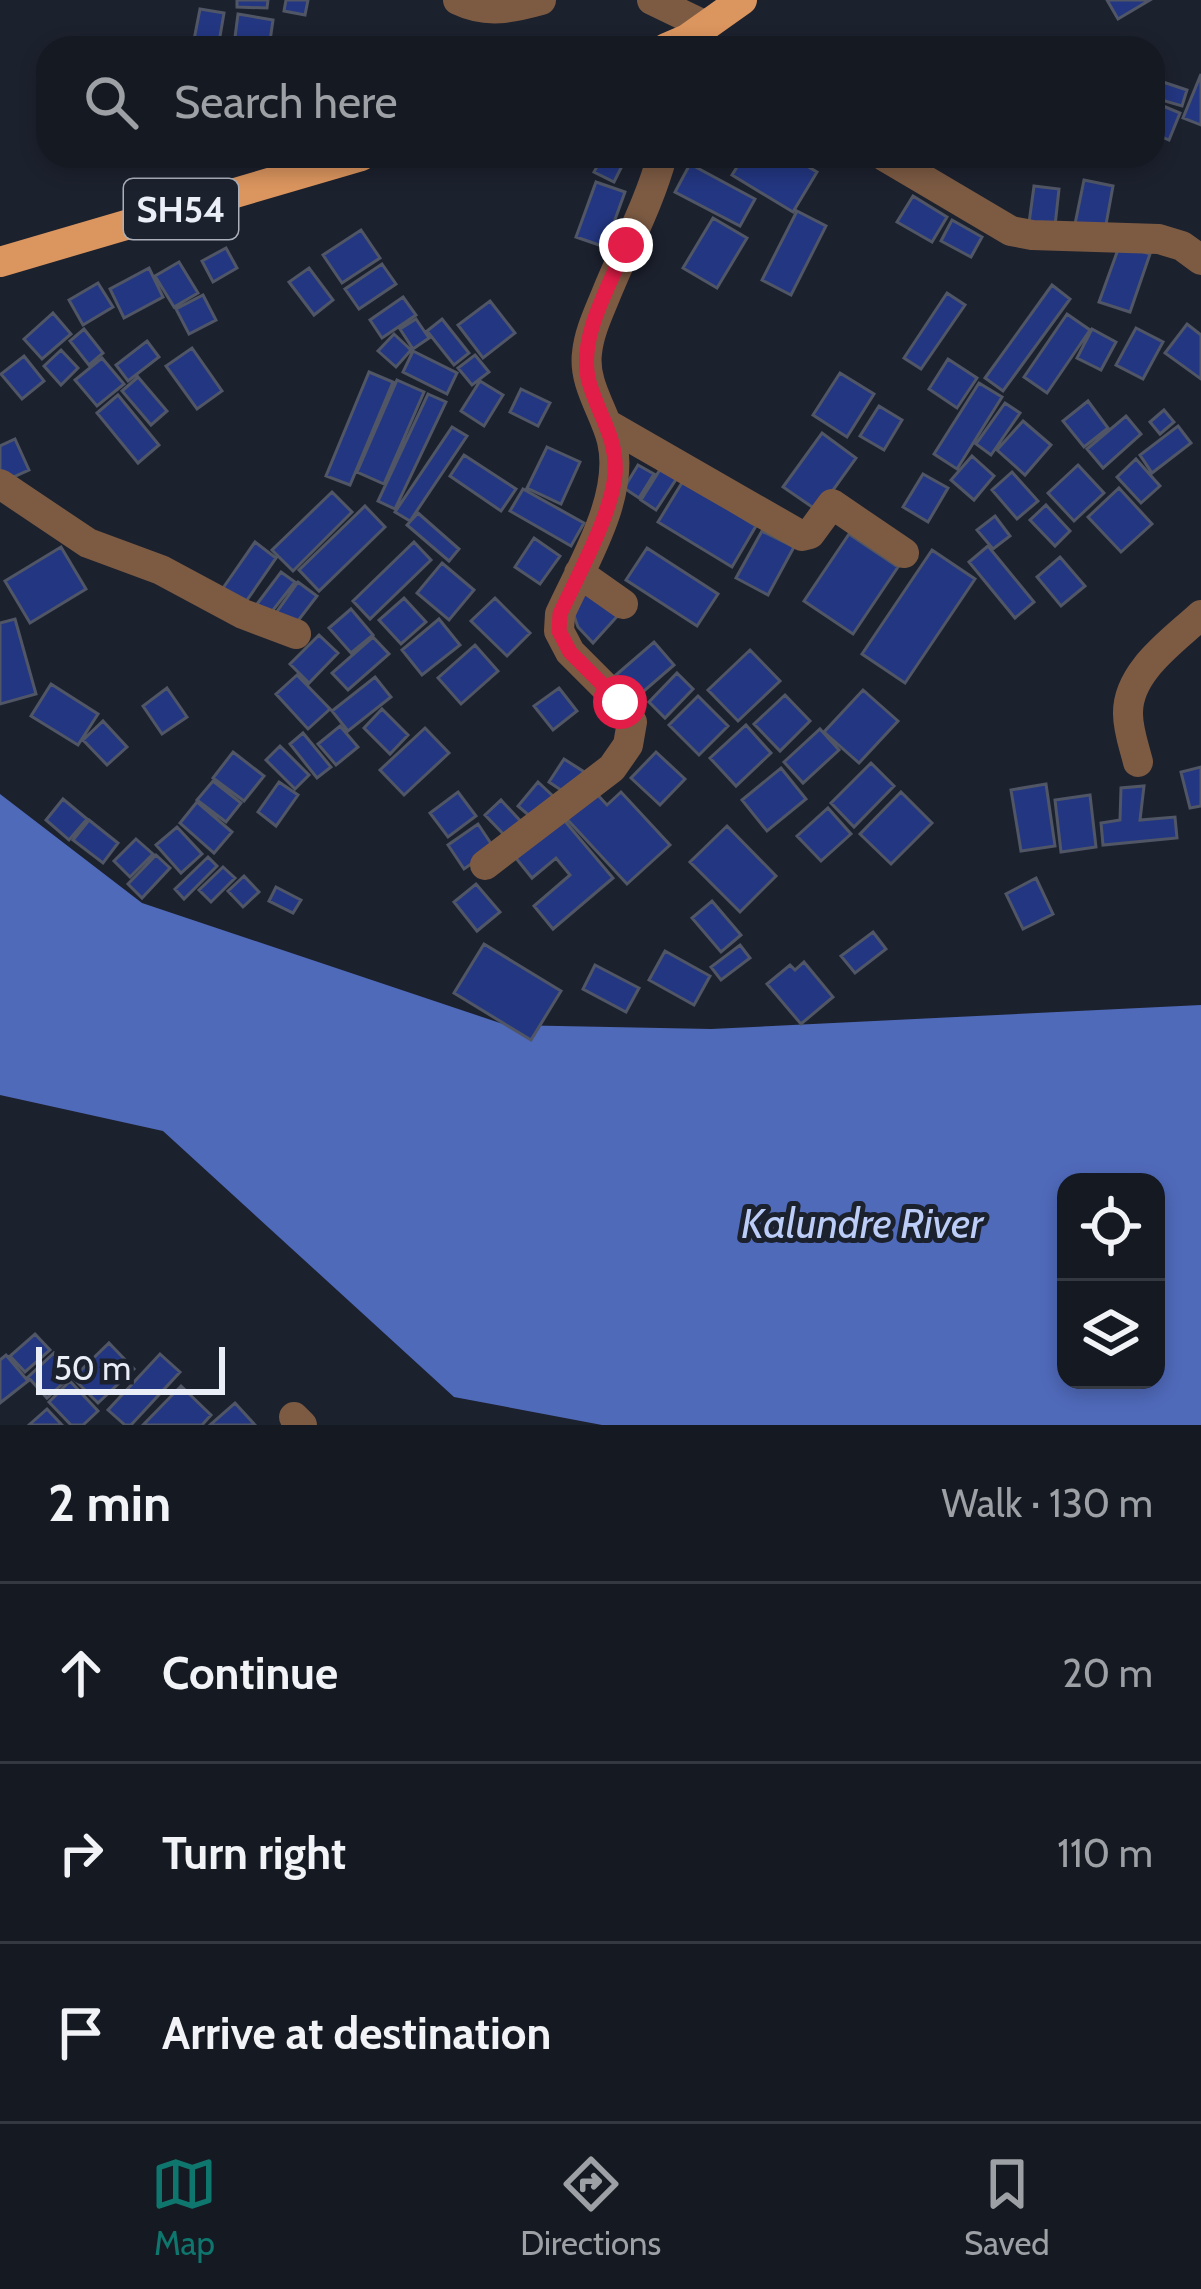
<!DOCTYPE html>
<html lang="en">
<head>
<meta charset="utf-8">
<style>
  body { margin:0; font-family:Cabin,sans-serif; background:#1e222a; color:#f1f3f6 }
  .controls { position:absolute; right:36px; bottom:36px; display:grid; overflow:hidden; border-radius:24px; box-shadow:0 6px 18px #0003 }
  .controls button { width:108px; height:108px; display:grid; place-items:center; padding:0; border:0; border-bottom:3px solid #343840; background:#151922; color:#f1f3f6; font:60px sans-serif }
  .scale { position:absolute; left:36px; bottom:30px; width:189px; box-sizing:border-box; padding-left:12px; border:6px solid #eaeef7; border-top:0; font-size:33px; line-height:42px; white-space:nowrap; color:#eaeef7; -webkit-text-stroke:9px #1c212e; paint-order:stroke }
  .stop { position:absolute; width:36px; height:36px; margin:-27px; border:9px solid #e11d48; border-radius:50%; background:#fff }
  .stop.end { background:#e11d48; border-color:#fff; box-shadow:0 3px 12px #0008 }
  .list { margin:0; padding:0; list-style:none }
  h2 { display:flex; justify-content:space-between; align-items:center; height:156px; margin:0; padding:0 48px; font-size:51px }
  h2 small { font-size:39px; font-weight:400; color:#9da0a5 }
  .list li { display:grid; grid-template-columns:78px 1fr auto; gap:36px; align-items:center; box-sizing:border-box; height:180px; padding:0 48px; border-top:3px solid #343840 }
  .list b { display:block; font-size:45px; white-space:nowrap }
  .list em { font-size:39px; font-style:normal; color:#9da0a5 }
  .icon { flex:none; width:66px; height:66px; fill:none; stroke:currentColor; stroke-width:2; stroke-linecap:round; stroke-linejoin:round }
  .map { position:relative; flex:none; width:1201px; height:1425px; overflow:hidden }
  .search { position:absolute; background:#151922; box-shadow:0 6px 18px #0003; left:36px; right:36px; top:36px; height:132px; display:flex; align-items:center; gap:30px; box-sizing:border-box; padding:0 42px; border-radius:36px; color:#9da0a5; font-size:45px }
  .sheet { height:696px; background:#151922 }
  nav { display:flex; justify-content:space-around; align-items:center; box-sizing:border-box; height:168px; border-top:3px solid #343840; background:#151922; font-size:33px; color:#9da0a5 }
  nav a { display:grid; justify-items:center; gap:6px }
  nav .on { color:#0f766e }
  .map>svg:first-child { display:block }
  .water { fill:#506aba; fill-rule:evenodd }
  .building { fill:#233681; stroke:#505665; stroke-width:3 }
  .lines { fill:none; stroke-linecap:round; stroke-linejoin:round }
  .street { stroke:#7d5b43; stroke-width:30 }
  .primary { stroke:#db955f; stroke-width:30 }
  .route { stroke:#e11d48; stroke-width:15 }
  .labels { text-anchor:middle; stroke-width:10; stroke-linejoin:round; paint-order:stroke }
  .shield { fill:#1c212e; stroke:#acb0bb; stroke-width:3 }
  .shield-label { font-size:36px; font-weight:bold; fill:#eaeef7 }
  .water-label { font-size:42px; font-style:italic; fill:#bccdf8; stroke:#1c212e }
</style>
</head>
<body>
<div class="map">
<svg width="1201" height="1425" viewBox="0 0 1201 1425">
  <rect width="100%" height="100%" fill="#1c212e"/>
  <path class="water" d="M 0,794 L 142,903 L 506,1025 L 711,1029 L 1201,1005 L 1201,1425 L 602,1425 L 454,1397 L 163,1131 L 0,1095 ZM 1066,1182 L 1156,1182 L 1156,1380 L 1066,1380 Z"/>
  <path class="building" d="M 237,0 L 268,0 L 267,8 L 237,7 Z
    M 286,0 L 308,0 L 305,15 L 284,11 Z
    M 1107,0 L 1150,0 L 1118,19 Z
    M 200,9 L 224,13 L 218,48 L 193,45 Z
    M 238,14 L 273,20 L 269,48 L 234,45 Z
    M 1201,74 L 1201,125 L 1183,118 Z
    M 1163,82 L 1187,90 L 1182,106 L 1158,99 Z
    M 1156,103 L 1180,113 L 1169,140 L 1153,133 L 1153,110 Z
    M 603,156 L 616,156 L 625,160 L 614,182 L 594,172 Z
    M 744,156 L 790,156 L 817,172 L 793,212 L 732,175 Z
    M 690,164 L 755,199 L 740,226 L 675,192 Z
    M 1084,180 L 1113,186 L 1105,230 L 1075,224 Z
    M 596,182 L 625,192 L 605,247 L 576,237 Z
    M 1034,186 L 1059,189 L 1055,226 L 1029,223 Z
    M 913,196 L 947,217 L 932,242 L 897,222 Z
    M 797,211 L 826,226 L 791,295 L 762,280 Z
    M 713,218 L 747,238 L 717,288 L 683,268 Z
    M 952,220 L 982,237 L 971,257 L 941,241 Z
    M 361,230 L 380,258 L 342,283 L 323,255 Z
    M 1120,244 L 1150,254 L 1130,312 L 1099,302 Z
    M 226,248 L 237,268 L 213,282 L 202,261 Z
    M 179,262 L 198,293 L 174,307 L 155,276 Z
    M 382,264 L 396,284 L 359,309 L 345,289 Z
    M 149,268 L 163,297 L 124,318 L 110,289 Z
    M 309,268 L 333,300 L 314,315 L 289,282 Z
    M 98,283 L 113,307 L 83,325 L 69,300 Z
    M 1052,285 L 1070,299 L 1003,391 L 985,378 Z
    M 947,293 L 965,305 L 921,369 L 904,358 Z
    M 203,295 L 216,320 L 189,334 L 176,309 Z
    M 403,297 L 416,315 L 382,338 L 370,320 Z
    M 490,301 L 515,333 L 483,358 L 458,325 Z
    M 53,313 L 71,334 L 42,359 L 24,339 Z
    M 1067,314 L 1090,330 L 1047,393 L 1024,377 Z
    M 416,319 L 429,338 L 413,349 L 400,329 Z
    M 442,319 L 469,353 L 454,365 L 427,331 Z
    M 1187,324 L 1201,335 L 1201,379 L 1165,353 Z
    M 1136,328 L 1163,342 L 1143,379 L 1116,365 Z
    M 84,329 L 103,353 L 89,365 L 70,341 Z
    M 1092,329 L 1116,342 L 1101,370 L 1077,358 Z
    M 394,334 L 411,350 L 396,367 L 378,351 Z
    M 147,341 L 159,357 L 128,381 L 116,365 Z
    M 192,348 L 222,391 L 197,409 L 166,366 Z
    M 61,350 L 78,368 L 61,385 L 44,366 Z
    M 413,351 L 457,373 L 447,394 L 403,372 Z
    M 475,355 L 489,372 L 472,385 L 458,368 Z
    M 24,356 L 44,381 L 22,399 L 1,374 Z
    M 102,358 L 124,384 L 97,406 L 75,380 Z
    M 948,359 L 977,378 L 957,408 L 929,389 Z
    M 369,372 L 393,382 L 350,485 L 326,476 Z
    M 840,373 L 874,394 L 847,437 L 813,415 Z
    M 138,377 L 167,411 L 151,425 L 122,391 Z
    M 397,380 L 424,392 L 384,484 L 357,472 Z
    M 480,381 L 503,395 L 484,426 L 461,411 Z
    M 979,383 L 1002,397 L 957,469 L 934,454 Z
    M 521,389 L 550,403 L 538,426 L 510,412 Z
    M 428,394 L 446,402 L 395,509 L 378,501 Z
    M 118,395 L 159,445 L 138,463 L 97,413 Z
    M 1088,401 L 1108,428 L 1084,447 L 1063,421 Z
    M 1005,403 L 1020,413 L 991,455 L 976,444 Z
    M 879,406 L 902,420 L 884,450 L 860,436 Z
    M 1164,410 L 1174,422 L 1160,434 L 1150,422 Z
    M 1126,416 L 1141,434 L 1103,468 L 1087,449 Z
    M 1023,421 L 1051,445 L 1025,475 L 997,450 Z
    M 1178,426 L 1191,443 L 1152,473 L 1140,455 Z
    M 452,427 L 467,436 L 410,521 L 395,512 Z
    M 822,433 L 856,458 L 818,511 L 783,487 Z
    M 15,439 L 29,470 L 0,483 L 0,446 Z
    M 547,447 L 580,462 L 561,504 L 527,488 Z
    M 464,455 L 516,489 L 501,511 L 450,476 Z
    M 972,456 L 994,476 L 974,500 L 951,480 Z
    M 1136,459 L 1160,486 L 1141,503 L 1117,477 Z
    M 638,465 L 654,474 L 639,498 L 624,488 Z
    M 1078,465 L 1104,493 L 1074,521 L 1048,493 Z
    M 661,468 L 677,478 L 656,510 L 641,500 Z
    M 1012,472 L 1038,501 L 1017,519 L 992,490 Z
    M 923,474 L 948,488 L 928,522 L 903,507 Z
    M 683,481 L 756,526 L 732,567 L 658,522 Z
    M 1119,488 L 1152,524 L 1121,552 L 1088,517 Z
    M 523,489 L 584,523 L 571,546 L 510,511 Z
    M 332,492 L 352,512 L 293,571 L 272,550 Z
    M 1046,505 L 1070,531 L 1055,546 L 1030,520 Z
    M 365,506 L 385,527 L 319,591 L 299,570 Z
    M 418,513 L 459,549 L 449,561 L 407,525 Z
    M 995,516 L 1010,536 L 993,549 L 977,530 Z
    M 762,531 L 794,547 L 768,595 L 736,578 Z
    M 849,534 L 898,567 L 853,634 L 804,601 Z
    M 534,538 L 560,556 L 540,584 L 515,567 Z
    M 255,542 L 276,558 L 245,603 L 223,588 Z
    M 414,542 L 431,560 L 370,619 L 353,601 Z
    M 988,546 L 1034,602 L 1015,618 L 969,562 Z
    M 61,547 L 86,589 L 30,623 L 5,581 Z
    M 647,548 L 718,594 L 697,626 L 626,580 Z
    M 932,550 L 975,579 L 905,683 L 862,654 Z
    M 1060,557 L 1085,586 L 1061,606 L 1037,577 Z
    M 442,563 L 474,590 L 449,620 L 417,593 Z
    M 281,572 L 295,582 L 270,614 L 257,604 Z
    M 298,582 L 317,596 L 294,626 L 276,613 Z
    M 584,582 L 622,611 L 593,643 L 578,627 L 573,613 Z
    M 404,598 L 426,622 L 401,644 L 379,620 Z
    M 495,598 L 530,633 L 507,656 L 471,621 Z
    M 351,609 L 373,635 L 351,653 L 329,628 Z
    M 15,619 L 36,694 L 0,704 L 0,623 Z
    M 439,619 L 460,645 L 422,675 L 402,650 Z
    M 319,635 L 338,653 L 309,683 L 290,664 Z
    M 373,637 L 389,654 L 348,690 L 332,673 Z
    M 654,642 L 674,665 L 629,704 L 609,681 Z
    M 475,645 L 498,671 L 461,704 L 438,678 Z
    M 750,650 L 780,681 L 738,721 L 708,690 Z
    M 677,673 L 693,689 L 665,718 L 649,702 Z
    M 297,675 L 330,709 L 308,729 L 276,694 Z
    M 375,677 L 391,697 L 348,731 L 332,711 Z
    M 51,684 L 98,714 L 78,745 L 31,716 Z
    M 167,688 L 187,717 L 162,734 L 143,706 Z
    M 559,688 L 577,711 L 553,730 L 534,706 Z
    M 863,690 L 898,721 L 859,763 L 824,732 Z
    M 785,695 L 810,721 L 780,751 L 754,724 Z
    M 698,696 L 728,726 L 699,755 L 669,725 Z
    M 382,709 L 408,735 L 390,754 L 364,728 Z
    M 103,721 L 127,747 L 107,765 L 83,740 Z
    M 746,725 L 771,753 L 736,786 L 710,758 Z
    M 340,726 L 358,747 L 336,765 L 318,744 Z
    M 425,728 L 449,753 L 404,795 L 380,770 Z
    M 820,729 L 839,750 L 803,783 L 784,762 Z
    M 303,733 L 331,767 L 317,778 L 290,744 Z
    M 280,746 L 309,775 L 295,789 L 266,760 Z
    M 233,752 L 264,776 L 244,801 L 213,778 Z
    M 656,752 L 685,779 L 660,805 L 631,778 Z
    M 564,759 L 586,773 L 570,796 L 549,782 Z
    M 871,763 L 894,786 L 854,827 L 831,803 Z
    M 1201,767 L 1201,806 L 1190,808 L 1181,772 Z
    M 781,768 L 806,799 L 767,831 L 742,800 Z
    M 213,781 L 241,803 L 226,822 L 197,800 Z
    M 279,782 L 298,795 L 276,826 L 258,812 Z
    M 538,782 L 553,796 L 533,819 L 518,806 Z
    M 1046,784 L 1055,846 L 1021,851 L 1011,790 Z
    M 1144,786 L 1140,820 L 1175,817 L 1177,838 L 1103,845 L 1101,823 L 1120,820 L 1121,788 Z
    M 594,791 L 607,805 L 621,792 L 670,845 L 627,884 L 566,818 Z
    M 458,792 L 476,816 L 448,837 L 430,813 Z
    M 901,792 L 932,823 L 891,864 L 860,834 Z
    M 1090,795 L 1096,847 L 1061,852 L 1055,800 Z
    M 63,799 L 87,819 L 69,840 L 46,820 Z
    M 501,800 L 526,827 L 510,841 L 485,815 Z
    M 197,802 L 232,832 L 214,853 L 180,823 Z
    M 828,808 L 851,834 L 821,861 L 797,836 Z
    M 558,813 L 613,878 L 553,929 L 534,906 L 570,875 L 556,858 L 532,878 L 511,852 Z
    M 89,820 L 118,843 L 103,863 L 73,840 Z
    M 478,824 L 494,848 L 464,869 L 448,845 Z
    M 727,826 L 776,876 L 740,912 L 690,862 Z
    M 177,827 L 202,854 L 181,873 L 156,845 Z
    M 136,839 L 153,854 L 130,877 L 114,861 Z
    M 156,855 L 170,868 L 142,898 L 128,884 Z
    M 208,857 L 217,866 L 184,899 L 175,889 Z
    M 223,867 L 235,878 L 211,902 L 199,890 Z
    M 244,876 L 259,892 L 243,907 L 228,891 Z
    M 1036,878 L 1053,914 L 1023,929 L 1006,894 Z
    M 476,884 L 500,912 L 477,931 L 454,902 Z
    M 276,887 L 301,900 L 293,913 L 269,901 Z
    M 712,901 L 741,935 L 721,952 L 692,918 Z
    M 873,932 L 886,949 L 855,973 L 841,956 Z
    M 484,944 L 561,991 L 531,1040 L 454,993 Z
    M 740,945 L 750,958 L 721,980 L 711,967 Z
    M 665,951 L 710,976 L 694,1005 L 649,980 Z
    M 804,962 L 833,997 L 801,1024 L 767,984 L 790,965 L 795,970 Z
    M 595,965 L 639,988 L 626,1012 L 583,989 Z
    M 35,1334 L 50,1350 L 25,1372 L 10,1356 Z
    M 109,1343 L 134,1369 L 98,1403 L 73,1378 Z
    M 54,1353 L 73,1374 L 47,1398 L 28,1377 Z
    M 160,1354 L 180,1372 L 131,1425 L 125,1425 L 108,1410 Z
    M 6,1355 L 28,1381 L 0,1403 L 0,1360 Z
    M 70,1381 L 98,1411 L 83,1425 L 71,1425 L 49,1402 Z
    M 181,1386 L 211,1415 L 202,1425 L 143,1425 Z
    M 235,1403 L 255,1425 L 210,1425 Z
    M 47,1409 L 62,1425 L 29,1425 Z"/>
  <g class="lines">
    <path class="street" d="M 458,0 C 487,14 512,8 541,0
      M 652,0 L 706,26
      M 884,156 L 1011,231 L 1032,235 L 1159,239 L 1182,246 L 1201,260
      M 607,424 L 802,536 L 810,534 L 832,504 L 904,553
      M 0,484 L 88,543 L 161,570 L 243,614 L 296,634
      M 579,573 L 623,604
      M 1138,762 C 1134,746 1128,730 1128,714 C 1127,672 1173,641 1201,615
      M 485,865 L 612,768 L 628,745 L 632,722 L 620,702 L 570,652 L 559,631 L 560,614 C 583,563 625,497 612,441 C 605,412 583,384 587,353 C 589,332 599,312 607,292 C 625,248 650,202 662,156
      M 294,1417 L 302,1425"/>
    <path class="primary" d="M 666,48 L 687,39 L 742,0
      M 0,262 L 361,156"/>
  </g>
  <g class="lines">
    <path class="route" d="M 620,702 L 570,652 L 559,631 L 560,614 C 578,575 611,516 615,475 C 618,436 596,412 588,378 C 579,334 611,284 626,245"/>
  </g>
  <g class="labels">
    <rect class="shield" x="124" y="179" width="114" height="60" rx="9"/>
    <g class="shield-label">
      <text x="181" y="222">SH54</text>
    </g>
    <g class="water-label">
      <text x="862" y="1238">Kalundre River</text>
    </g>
  </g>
</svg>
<div class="controls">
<button><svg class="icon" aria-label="locate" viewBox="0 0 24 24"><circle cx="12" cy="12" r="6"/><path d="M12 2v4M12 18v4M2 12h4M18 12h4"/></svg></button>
<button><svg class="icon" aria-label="layers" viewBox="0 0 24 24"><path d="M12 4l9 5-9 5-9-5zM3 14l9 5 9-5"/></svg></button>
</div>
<div class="scale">50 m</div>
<div class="stop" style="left:620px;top:702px"></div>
<div class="stop end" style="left:626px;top:245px"></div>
<div class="search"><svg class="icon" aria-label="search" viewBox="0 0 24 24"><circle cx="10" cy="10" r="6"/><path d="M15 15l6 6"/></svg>Search here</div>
</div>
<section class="sheet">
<h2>2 min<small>Walk · 130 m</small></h2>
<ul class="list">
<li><svg class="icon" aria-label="ahead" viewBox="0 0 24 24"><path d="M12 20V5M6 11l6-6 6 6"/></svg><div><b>Continue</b></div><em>20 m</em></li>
<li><svg class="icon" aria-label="right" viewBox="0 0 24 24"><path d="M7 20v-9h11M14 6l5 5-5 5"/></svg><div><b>Turn right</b></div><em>110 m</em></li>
<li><svg class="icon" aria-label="arrive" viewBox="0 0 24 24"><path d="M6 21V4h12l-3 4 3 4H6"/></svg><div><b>Arrive at destination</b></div></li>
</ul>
</section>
<nav>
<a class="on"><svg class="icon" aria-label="map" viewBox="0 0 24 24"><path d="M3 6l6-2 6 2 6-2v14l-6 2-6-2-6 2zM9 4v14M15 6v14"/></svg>Map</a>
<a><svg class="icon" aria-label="directions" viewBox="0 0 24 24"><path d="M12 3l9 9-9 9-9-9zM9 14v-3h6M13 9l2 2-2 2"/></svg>Directions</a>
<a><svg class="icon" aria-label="saved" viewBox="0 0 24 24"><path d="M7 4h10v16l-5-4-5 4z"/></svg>Saved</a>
</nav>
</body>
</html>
